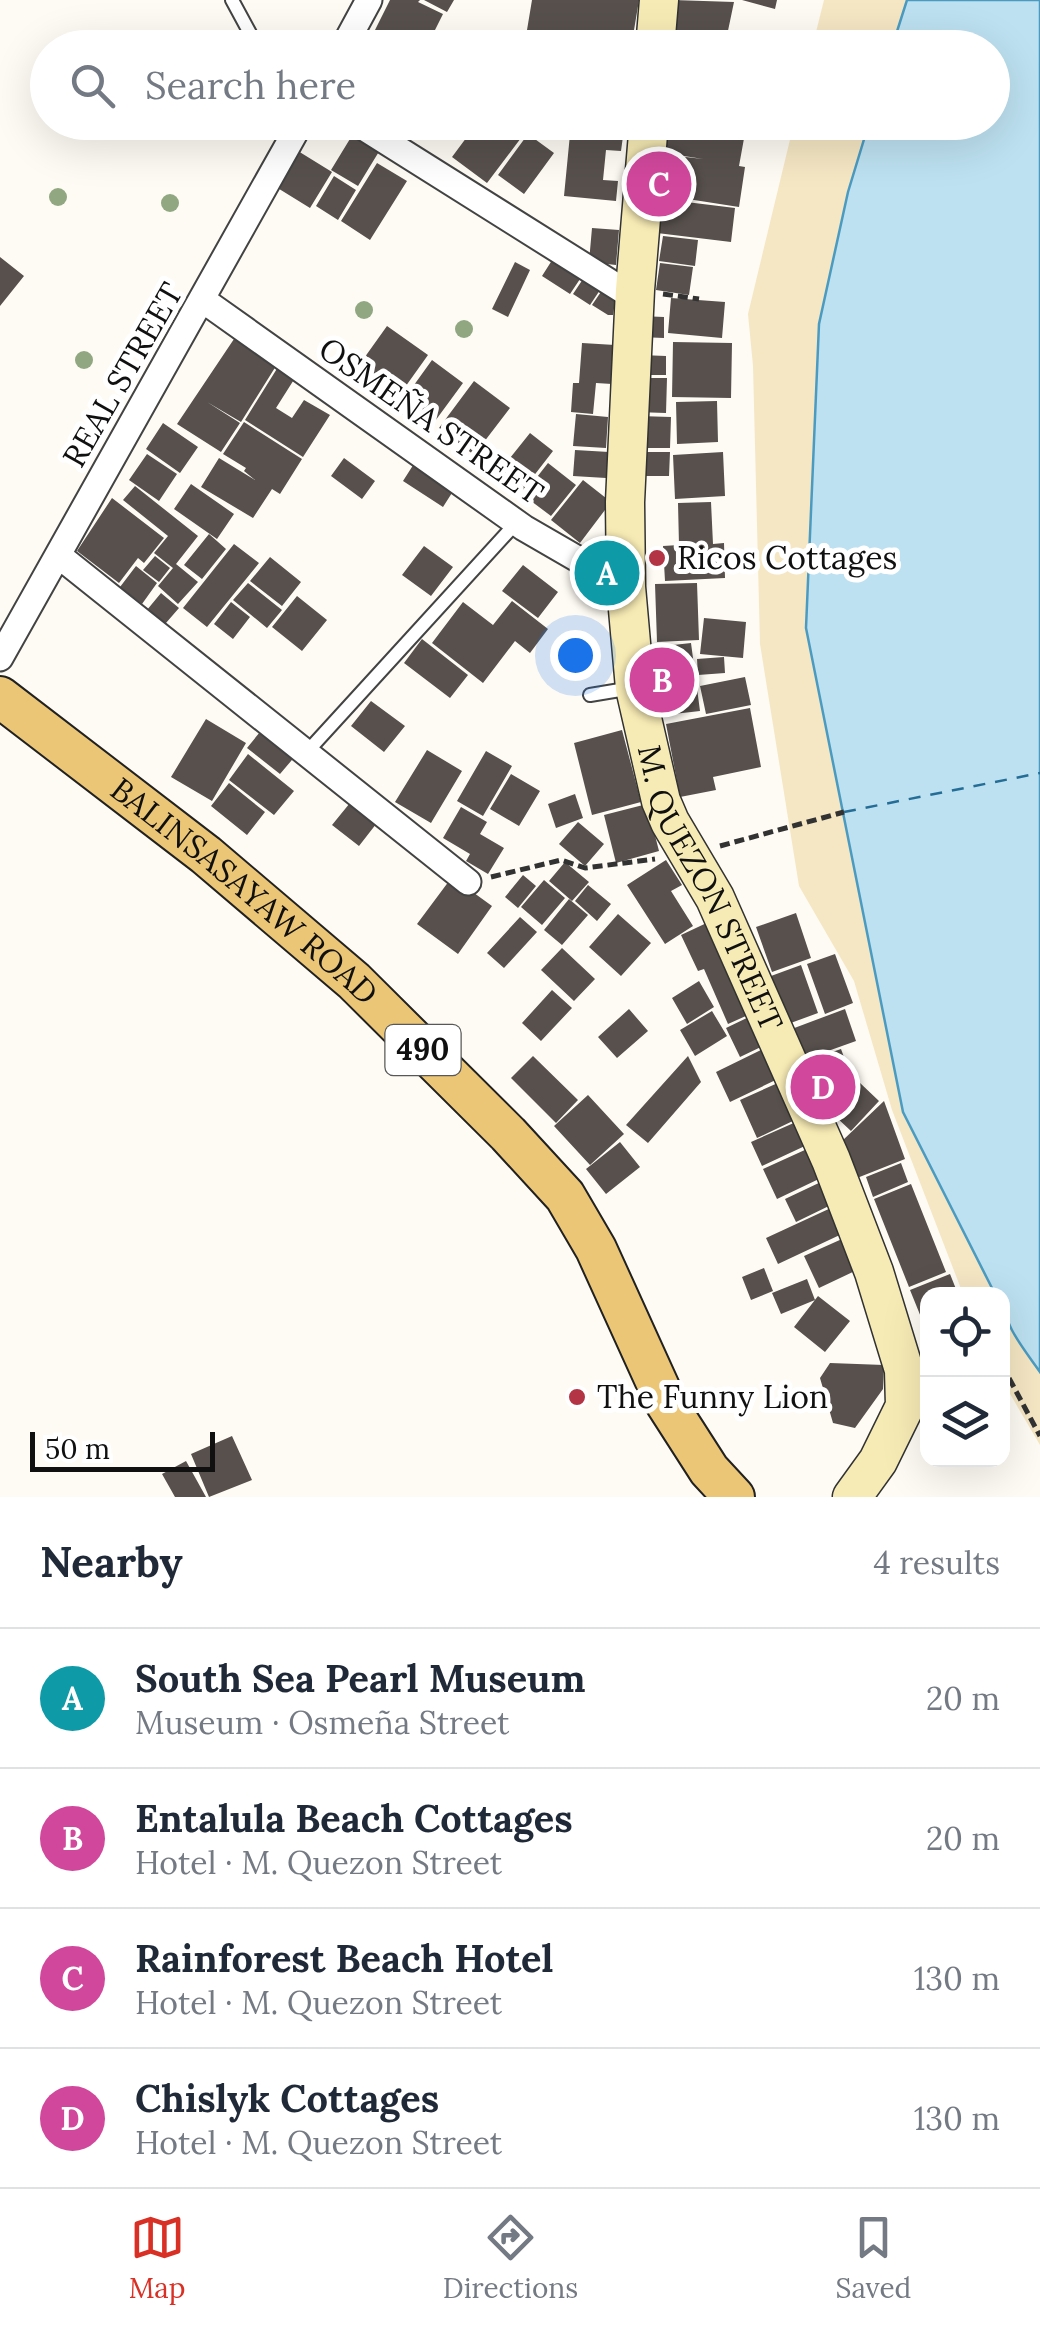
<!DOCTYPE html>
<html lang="en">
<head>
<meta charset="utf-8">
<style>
  body { margin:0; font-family:Lora,serif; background:#f6f6f7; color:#1f2937 }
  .controls { position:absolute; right:30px; bottom:30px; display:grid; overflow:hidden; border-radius:20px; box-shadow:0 10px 40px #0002 }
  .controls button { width:90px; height:90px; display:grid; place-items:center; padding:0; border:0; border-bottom:2px solid #e0e1e3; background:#fff; color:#1f2937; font:50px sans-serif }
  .scale { position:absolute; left:30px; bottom:25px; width:185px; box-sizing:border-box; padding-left:10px; border:5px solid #101010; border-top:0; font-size:28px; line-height:35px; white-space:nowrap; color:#101010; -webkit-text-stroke:8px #fff; paint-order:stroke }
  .you { position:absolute; left:575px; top:655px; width:35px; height:35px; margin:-25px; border:8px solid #fff; border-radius:50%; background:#1a73e8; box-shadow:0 0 0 15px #1a73e833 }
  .badge { display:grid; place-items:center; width:65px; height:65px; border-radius:50%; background:#d93025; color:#fff; font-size:32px; font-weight:700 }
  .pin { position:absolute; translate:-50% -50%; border:5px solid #fff; box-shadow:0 2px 10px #0006 }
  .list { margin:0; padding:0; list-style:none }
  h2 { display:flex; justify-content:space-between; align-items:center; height:130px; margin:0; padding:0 40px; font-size:42px }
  h2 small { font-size:32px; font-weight:400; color:#747a83 }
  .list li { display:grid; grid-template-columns:65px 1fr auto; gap:30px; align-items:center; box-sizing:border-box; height:140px; padding:0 40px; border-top:2px solid #e0e1e3 }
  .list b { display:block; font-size:38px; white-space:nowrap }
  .list p { margin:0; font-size:32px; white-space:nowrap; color:#747a83 }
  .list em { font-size:32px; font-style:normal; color:#747a83 }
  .icon { flex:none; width:55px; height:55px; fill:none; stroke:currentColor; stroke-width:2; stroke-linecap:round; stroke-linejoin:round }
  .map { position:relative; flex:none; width:1040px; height:1497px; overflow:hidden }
  .search { position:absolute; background:#fff; box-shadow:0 10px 40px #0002; left:30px; right:30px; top:30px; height:110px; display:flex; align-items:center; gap:25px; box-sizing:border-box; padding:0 35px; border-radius:55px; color:#747a83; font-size:38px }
  .sheet { height:690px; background:#fff }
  nav { display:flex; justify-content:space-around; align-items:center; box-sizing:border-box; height:140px; border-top:2px solid #e0e1e3; background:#fff; font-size:28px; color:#747a83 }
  nav a { display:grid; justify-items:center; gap:5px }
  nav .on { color:#d93025 }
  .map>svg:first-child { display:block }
  .sand { fill:#f5e7c4 }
  .water { fill:#bde1f1; stroke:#4b9bc1; stroke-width:2.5 }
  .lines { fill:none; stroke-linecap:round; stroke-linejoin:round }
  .ferry { stroke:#246d96; stroke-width:2.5; stroke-dasharray:12 10; stroke-linecap:butt }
  .building { fill:#57504d }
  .lane-casing { stroke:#434343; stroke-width:16 }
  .street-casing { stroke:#434343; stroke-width:29 }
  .secondary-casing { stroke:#323232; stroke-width:41 }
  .primary-casing { stroke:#212121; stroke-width:44 }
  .path { stroke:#323232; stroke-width:5; stroke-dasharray:10 5; stroke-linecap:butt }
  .lane { stroke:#fff; stroke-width:12 }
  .street { stroke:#fff; stroke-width:25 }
  .secondary { stroke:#f7ebb5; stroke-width:38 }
  .primary { stroke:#ebc676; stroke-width:40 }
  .tree { fill:#91a782 }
  .poi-dot { fill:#b33444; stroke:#fff; stroke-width:4 }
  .labels { text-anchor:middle; stroke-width:10; stroke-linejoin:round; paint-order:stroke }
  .shield { fill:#fff; stroke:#585858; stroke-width:2.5 }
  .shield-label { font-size:30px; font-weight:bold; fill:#101010 }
  .street-label { font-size:32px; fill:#101010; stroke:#fff }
  .poi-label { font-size:32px; fill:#101010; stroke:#fff; text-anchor:start }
</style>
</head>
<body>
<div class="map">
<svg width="1040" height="1497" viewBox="0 0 1040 1497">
  <rect width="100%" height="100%" fill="#fefbf4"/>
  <path class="sand" d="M 824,0 L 907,0 L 892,47 L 812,48 Z
    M 794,123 L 869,123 L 848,192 L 819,324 L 806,628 L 903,1112 L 995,1294 L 963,1294 L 892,1110 L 854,981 L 799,886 L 760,644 L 753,366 L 748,314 Z
    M 1002,1309 L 1040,1372 L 1040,1445 L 1003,1382 Z"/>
  <path class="water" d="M 907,0 L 1040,0 L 1040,1372 C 1024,1349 1002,1324 1002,1294 L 995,1294 L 903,1112 L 806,628 L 819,324 L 848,192 L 869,123 L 992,122 L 992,48 L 892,47 Z"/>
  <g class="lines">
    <path class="ferry" d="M 844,812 L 1040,773"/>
  </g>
  <path class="building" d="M 390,0 L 420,0 L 418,2 L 443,14 L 426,48 L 385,48 L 370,40 Z
    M 424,0 L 454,0 L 447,12 Z
    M 532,0 L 639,0 L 631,48 L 595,48 L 526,36 Z
    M 673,0 L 734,2 L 725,45 L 666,33 Z
    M 742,0 L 777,0 L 775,9 Z
    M 442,37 L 472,47 L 472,48 L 439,48 Z
    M 478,122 L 517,122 L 527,130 L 487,183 L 452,157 Z
    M 670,122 L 747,122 L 739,166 L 745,167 L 739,207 L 662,195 L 668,155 L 703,159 L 665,153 Z
    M 571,124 L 624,129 L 621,151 L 606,150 L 603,180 L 618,181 L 616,201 L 564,196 Z
    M 356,129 L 383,145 L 358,186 L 331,170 Z
    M 528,134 L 554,153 L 524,194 L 498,175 Z
    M 298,151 L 332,172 L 310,208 L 276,187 Z
    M 377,163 L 407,181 L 370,240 L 341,221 Z
    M 334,176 L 356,190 L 338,220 L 316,206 Z
    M 662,199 L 735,208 L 731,242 L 657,233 Z
    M 592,228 L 619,230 L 616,265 L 589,262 Z
    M 663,236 L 698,240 L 695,266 L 659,261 Z
    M 556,254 L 584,273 L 570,294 L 542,276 Z
    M 0,257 L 24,276 L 0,306 Z
    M 515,262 L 530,270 L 508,317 L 492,309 Z
    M 660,263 L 693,267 L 689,295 L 656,290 Z
    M 589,270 L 606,281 L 590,305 L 573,294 Z
    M 607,283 L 617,290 L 613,315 L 608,315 L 592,305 Z
    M 671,298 L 725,302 L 722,338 L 668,333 Z
    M 640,316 L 664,317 L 664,338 L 640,337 Z
    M 387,326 L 428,355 L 393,404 L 352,375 Z
    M 234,339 L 276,366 L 241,422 L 207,402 L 240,423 L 221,452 L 177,424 Z
    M 673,342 L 732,343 L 731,398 L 672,397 Z
    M 582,343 L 615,345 L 612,384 L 596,383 L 593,414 L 571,412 L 573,383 L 579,383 Z
    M 641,355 L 666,356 L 666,375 L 641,375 Z
    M 432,360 L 463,383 L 427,432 L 396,410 Z
    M 278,367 L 295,378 L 276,408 L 292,418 L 304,400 L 330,415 L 303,457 L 245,420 Z
    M 636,378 L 667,378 L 666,413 L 636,412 Z
    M 474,381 L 510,408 L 474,455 L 439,428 Z
    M 717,401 L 718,442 L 677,444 L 676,402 Z
    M 576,414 L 608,417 L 606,448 L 573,446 Z
    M 639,416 L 671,417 L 670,448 L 638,448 Z
    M 244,422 L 302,459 L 280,494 L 272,489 L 253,518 L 201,487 L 219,458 L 255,480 L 244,471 L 246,468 L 223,454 Z
    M 163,423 L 198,447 L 180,473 L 146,449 Z
    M 530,433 L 553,451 L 522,491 L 498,473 Z
    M 575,450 L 609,452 L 606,478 L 573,476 Z
    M 638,452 L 670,452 L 669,476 L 637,476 Z
    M 723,452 L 725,496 L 675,499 L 673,455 Z
    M 147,454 L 177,474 L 159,501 L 129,480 Z
    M 344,458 L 375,481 L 362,499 L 331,476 Z
    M 417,459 L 457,485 L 443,507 L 403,481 Z
    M 548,463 L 576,485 L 551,516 L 523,495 Z
    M 583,480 L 611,502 L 580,543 L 551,520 Z
    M 191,484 L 234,514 L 217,539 L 174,509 Z
    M 135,486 L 198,536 L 176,564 L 198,582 L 178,604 L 158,586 L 173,568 L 154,553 L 168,536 L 123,500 Z
    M 112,498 L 164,538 L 144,563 L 138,558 L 119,583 L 77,551 Z
    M 711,502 L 713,544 L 724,543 L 725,578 L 665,581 L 663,546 L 679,545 L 678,503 Z
    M 209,534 L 226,549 L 202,579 L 184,565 Z
    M 234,544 L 259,563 L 207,627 L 183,608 Z
    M 424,546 L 453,567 L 431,596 L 402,575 Z
    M 155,556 L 170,568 L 159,582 L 143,570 Z
    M 270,557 L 301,582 L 282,606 L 250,581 Z
    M 523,565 L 558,592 L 538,618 L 502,591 Z
    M 136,566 L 157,583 L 142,604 L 120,587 Z
    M 248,583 L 282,610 L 267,628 L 233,600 Z
    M 697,583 L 699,640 L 657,642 L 655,584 Z
    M 161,593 L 179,608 L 159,631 L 142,616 Z
    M 297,596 L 327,620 L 302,651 L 272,627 Z
    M 512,601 L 548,629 L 530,653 L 515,641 L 483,683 L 432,643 L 463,602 L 493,625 Z
    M 231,602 L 250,617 L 233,639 L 214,624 Z
    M 704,618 L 746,622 L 743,658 L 700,654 Z
    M 422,639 L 468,675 L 450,698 L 404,663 Z
    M 691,643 L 700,711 L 656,716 L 647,648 Z
    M 724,657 L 725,673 L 698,675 L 697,659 Z
    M 745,677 L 751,705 L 706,714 L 700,686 Z
    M 371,701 L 405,726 L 384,752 L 351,726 Z
    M 750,708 L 761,767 L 713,777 L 716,790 L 680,797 L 666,724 Z
    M 206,719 L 246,743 L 212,801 L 171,777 Z
    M 264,727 L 297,754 L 280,774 L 247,748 Z
    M 622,730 L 641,802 L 592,815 L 574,743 Z
    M 427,750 L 462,771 L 431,823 L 395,802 Z
    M 486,751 L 512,766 L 483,816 L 457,801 Z
    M 248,754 L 294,791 L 274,815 L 229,780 Z
    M 511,774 L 540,791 L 519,826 L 490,809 Z
    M 229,783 L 265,812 L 247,835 L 211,806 Z
    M 575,794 L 583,818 L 556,828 L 548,804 Z
    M 354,798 L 380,819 L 359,846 L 332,825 Z
    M 647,804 L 659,851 L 616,863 L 604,815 Z
    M 461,807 L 487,822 L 480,834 L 504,848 L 488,874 L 466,861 L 470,854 L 443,838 Z
    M 578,822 L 604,844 L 585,866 L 559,844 Z
    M 666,860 L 682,885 L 671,891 L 693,926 L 665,944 L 627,885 Z
    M 565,862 L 589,882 L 572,901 L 549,881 Z
    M 523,875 L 536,886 L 518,908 L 505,897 Z
    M 452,877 L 492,906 L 458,954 L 417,924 Z
    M 544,880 L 565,898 L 542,925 L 521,907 Z
    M 588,885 L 611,904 L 597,921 L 575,901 Z
    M 569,899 L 588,915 L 562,945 L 544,930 Z
    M 796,913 L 811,958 L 772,972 L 756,927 Z
    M 618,914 L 651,943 L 621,976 L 589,947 Z
    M 520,917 L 537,932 L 504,968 L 487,953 Z
    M 713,920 L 757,1011 L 728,1024 L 704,969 L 698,971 L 681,935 Z
    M 562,948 L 595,979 L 574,1001 L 541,970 Z
    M 835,954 L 853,1003 L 825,1014 L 807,964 Z
    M 801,965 L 818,1013 L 788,1024 L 771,976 Z
    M 699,981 L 714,1007 L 687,1024 L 672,998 Z
    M 552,990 L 572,1008 L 541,1041 L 522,1023 Z
    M 629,1009 L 648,1031 L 617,1058 L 598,1037 Z
    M 845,1009 L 856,1041 L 800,1061 L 789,1030 Z
    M 712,1011 L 727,1036 L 695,1056 L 680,1030 Z
    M 753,1015 L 767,1044 L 740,1057 L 726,1028 Z
    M 769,1046 L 784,1076 L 730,1102 L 716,1072 Z
    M 841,1049 L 852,1079 L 814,1093 L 803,1062 Z
    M 533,1056 L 578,1100 L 556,1123 L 511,1078 Z
    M 688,1056 L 701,1082 L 648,1143 L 626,1125 Z
    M 780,1082 L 797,1119 L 757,1138 L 740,1100 Z
    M 859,1082 L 879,1101 L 851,1131 L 836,1117 L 850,1103 L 844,1098 Z
    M 588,1095 L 624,1134 L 590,1165 L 554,1126 Z
    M 884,1101 L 905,1159 L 857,1178 L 842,1141 Z
    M 796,1122 L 807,1145 L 762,1166 L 751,1142 Z
    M 620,1142 L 640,1167 L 606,1194 L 586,1169 Z
    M 807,1149 L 821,1178 L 777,1199 L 763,1169 Z
    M 901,1163 L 908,1182 L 873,1197 L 866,1177 Z
    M 823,1181 L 833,1204 L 796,1222 L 785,1199 Z
    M 911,1184 L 946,1272 L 909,1287 L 874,1199 Z
    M 833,1207 L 844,1233 L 778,1264 L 766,1238 Z
    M 842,1239 L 857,1270 L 819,1288 L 804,1256 Z
    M 764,1268 L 773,1291 L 751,1300 L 742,1277 Z
    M 950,1274 L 958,1294 L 928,1294 L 927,1332 L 910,1290 Z
    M 807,1279 L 815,1300 L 781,1314 L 772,1293 Z
    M 818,1296 L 850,1321 L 825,1352 L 794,1327 Z
    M 830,1363 L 884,1365 L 883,1389 L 855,1428 L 833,1423 L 820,1378 Z
    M 232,1436 L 252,1480 L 209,1497 L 191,1454 Z
    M 186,1461 L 206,1497 L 175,1497 L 162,1474 Z"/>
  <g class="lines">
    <defs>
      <path id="lane" d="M 232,0 L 258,48
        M 590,695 L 632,688
        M 306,753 L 517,522"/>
      <path id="street" d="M 343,48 L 369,0
        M 355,122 L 635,298
        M 203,300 L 524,528 L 626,587
        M 58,555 L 468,882
        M 0,658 L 301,122"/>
      <g id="secondary">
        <path d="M 655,48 L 659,0"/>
        <path id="s1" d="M 649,122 L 635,290 L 625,502 L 626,587 L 635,688 L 661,801 L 670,822 L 715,898 L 831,1160 L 874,1272 L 904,1370 L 905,1406 L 878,1461 L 852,1497"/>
      </g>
      <g id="primary">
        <path id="s2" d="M 0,697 L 206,855 L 354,981 L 508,1134 L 565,1196 L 596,1249 L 666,1403 L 709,1470 L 734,1497"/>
      </g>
    </defs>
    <use href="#lane" class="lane-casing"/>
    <use href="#street" class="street-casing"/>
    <use href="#secondary" class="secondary-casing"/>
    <use href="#primary" class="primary-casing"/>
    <path class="path" d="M 663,294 L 699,299
      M 720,846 L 844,812
      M 491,877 L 561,860 L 585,868 L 655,859
      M 1002,1365 L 1040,1436"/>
    <use href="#lane" class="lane"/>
    <use href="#street" class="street"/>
    <use href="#secondary" class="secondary"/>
    <use href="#primary" class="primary"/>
  </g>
  <g class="tree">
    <circle cx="58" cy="197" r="9"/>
    <circle cx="170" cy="203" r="9"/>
    <circle cx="364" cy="310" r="9"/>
    <circle cx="464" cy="329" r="9"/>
    <circle cx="84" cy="360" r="9"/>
  </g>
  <g class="poi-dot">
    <circle cx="657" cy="558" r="10"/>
    <circle cx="577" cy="1397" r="10"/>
  </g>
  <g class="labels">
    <rect class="shield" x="385.5" y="1025" width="75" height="50" rx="8"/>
    <g class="shield-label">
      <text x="423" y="1060">490</text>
    </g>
    <g class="street-label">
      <text transform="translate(123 375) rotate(-60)" y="11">REAL STREET</text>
      <text transform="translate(431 421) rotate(35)" y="11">OSMEÑA STREET</text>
      <text dy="11" stroke="none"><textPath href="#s1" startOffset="782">M. QUEZON STREET</textPath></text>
      <text dy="11" stroke="none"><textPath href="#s2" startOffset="312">BALINSASAYAW ROAD</textPath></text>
    </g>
    <g class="poi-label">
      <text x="677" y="569">Ricos Cottages</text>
      <text x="597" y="1408">The Funny Lion</text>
    </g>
  </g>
</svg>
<div class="controls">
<button><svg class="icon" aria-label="locate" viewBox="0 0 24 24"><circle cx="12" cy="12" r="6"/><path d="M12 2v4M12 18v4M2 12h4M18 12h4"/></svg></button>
<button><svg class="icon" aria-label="layers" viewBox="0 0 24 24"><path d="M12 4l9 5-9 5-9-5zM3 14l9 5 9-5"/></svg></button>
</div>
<div class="scale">50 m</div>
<div class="you"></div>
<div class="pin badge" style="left:607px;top:573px;background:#0f9aa8">A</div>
<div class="pin badge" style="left:662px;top:680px;background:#d1479c">B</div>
<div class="pin badge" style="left:659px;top:184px;background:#d1479c">C</div>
<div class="pin badge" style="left:823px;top:1087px;background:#d1479c">D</div>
<div class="search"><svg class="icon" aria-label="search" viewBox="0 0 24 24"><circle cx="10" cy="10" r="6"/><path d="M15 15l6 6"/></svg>Search here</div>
</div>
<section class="sheet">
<h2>Nearby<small>4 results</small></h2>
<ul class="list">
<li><span class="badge" style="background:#0f9aa8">A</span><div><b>South Sea Pearl Museum</b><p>Museum · Osmeña Street</p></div><em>20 m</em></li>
<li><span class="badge" style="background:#d1479c">B</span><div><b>Entalula Beach Cottages</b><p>Hotel · M. Quezon Street</p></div><em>20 m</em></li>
<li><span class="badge" style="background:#d1479c">C</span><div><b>Rainforest Beach Hotel</b><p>Hotel · M. Quezon Street</p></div><em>130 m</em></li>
<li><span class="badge" style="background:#d1479c">D</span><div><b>Chislyk Cottages</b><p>Hotel · M. Quezon Street</p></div><em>130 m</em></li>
</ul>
</section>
<nav>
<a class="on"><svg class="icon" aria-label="map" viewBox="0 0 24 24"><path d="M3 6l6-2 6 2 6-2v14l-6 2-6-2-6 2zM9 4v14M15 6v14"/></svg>Map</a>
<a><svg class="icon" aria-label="directions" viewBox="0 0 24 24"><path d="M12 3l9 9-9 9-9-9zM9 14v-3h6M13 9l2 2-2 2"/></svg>Directions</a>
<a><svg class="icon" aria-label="saved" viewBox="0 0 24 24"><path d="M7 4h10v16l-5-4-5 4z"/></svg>Saved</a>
</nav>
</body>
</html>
